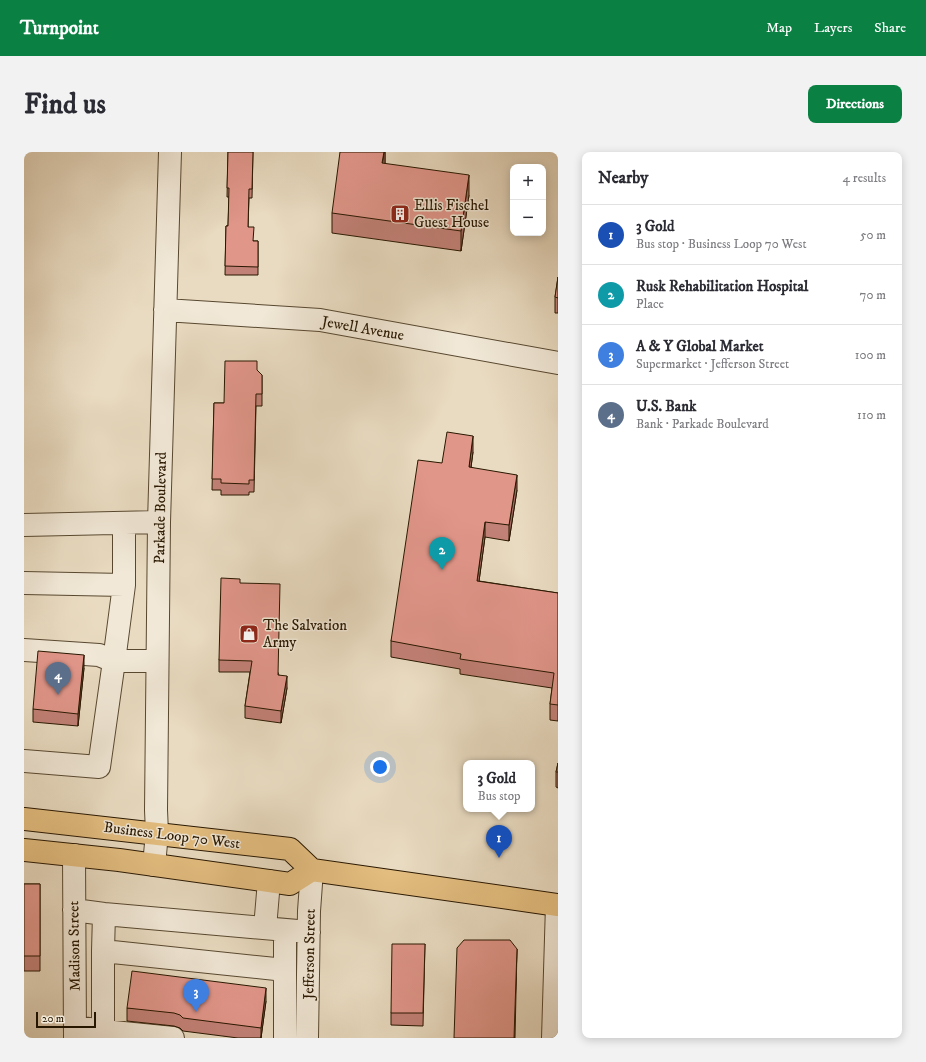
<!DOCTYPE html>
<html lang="en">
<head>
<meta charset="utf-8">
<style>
  body { margin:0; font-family:"IM FELL DW Pica",serif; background:#f2f2f3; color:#2b2b33 }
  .controls { position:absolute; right:12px; top:12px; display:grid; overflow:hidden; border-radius:8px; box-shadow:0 2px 10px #0003 }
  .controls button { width:36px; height:36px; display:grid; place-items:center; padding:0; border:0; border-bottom:1px solid #e1e1e2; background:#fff; color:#2b2b33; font:20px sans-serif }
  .scale { position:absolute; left:12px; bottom:10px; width:60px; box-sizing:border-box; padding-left:4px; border:2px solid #281700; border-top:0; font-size:11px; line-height:14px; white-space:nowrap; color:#281700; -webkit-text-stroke:3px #f1e8d7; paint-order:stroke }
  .you { position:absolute; left:356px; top:615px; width:14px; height:14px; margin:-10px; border:3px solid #fff; border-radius:50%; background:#1a73e8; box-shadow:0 0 0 6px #1a73e833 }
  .badge { display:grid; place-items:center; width:26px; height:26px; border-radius:50%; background:#0b8043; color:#fff; font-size:13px; font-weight:700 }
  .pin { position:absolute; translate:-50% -33px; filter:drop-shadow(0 1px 2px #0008) }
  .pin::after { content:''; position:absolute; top:21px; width:14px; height:12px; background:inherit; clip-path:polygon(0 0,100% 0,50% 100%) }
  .popup { position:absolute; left:439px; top:608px; width:72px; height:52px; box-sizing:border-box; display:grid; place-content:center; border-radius:8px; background:#fff; filter:drop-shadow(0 1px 3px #0005); font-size:13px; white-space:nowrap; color:#7c7c81 }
  .popup b { font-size:15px; color:#2b2b33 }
  .popup::after { content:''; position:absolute; left:50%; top:100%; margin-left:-8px; border:8px solid transparent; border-top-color:#fff }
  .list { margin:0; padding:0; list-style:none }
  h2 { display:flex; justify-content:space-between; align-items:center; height:52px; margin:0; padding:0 16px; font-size:17px }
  h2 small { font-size:13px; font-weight:400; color:#7c7c81 }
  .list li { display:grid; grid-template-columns:26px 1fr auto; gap:12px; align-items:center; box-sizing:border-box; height:60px; padding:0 16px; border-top:1px solid #e1e1e2 }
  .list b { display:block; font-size:15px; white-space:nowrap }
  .list p { margin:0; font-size:13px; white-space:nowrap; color:#7c7c81 }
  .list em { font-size:13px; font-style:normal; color:#7c7c81 }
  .map { position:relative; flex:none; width:534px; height:886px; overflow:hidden; border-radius:8px }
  header { display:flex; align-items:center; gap:24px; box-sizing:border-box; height:56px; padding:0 20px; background:#0b8043; color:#fff }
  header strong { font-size:19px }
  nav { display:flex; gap:22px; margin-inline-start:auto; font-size:14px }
  .intro { display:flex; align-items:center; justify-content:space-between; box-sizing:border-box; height:96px; padding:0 24px }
  h1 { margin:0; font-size:28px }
  .button { padding:10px 18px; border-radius:8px; background:#0b8043; color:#fff; font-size:14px; font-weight:700 }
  main { display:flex; gap:24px; padding:0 24px }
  aside { flex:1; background:#fff; border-radius:8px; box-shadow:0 2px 10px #0003 }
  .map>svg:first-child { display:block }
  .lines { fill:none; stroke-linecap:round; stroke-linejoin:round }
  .minor-casing { stroke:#584830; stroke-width:24 }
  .major-casing { stroke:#281700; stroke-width:24 }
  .minor { stroke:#f1e8d7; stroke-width:22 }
  .major { stroke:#e4be80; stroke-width:22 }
  .wall { fill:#c28177; stroke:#281700 }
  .shaded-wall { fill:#9e6961; stroke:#281700 }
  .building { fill:#e1968a; stroke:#281700 }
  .labels { text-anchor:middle; stroke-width:3; stroke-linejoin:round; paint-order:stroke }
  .poi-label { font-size:15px; fill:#281700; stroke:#f1e8d7; text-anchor:start }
  .street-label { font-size:15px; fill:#281700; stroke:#f1e8d7 }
</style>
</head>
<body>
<header>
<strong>Turnpoint</strong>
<nav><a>Map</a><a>Layers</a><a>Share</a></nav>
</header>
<div class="intro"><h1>Find us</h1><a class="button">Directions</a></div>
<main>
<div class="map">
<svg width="534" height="886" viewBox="0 0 534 886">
  <rect width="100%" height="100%" fill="#e9dbc1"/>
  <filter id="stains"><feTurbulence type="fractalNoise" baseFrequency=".005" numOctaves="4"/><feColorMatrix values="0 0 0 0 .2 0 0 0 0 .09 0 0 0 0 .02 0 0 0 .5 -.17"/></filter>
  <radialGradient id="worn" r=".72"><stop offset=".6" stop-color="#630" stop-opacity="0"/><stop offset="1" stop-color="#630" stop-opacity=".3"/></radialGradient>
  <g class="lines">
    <defs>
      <path id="minor" d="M 141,158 L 296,168 L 534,211
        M 0,373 L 135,370
        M 0,431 L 100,433
        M 0,498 L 75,503 L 90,509 L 100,433 L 100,371
        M 0,609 L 75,615 L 90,509 L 133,509
        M 50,703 L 51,886
        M 130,713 L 133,681 L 132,658 L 135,370 L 146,0
        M 50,758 L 80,762 L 285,780
        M 80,762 L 79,799 L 261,818 L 261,778
        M 241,776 L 245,729
        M 51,875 L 79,879 L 79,799
        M 79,879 L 149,886
        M 261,886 L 261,818
        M 283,886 L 285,759 L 288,718
        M 529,886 L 533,753"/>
      <path id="major" d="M 0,667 L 266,697 L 288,718 L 534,753
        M 0,698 L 95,708 L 266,732 L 288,718"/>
    </defs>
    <use href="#minor" class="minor-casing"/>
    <use href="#major" class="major-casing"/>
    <use href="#minor" class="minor"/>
    <use href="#major" class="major"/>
  </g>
  <path class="wall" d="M 204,0 L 229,0 L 228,46 L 225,46 L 224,75 L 229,89 L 234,89 L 234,123 L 201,123 L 202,74 L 204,74 L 205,45 L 203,45 Z
    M 361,0 L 361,12 L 445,43 L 437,99 L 308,81 L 308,61 Z
    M 534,125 L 534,161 L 531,161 L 531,145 Z
    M 233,219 L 238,223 L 238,254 L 232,254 L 230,340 L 225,340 L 225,343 L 197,343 L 197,338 L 188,338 L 190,251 L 200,251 Z
    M 449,300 L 447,315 L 493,338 L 485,389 L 461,385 L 455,429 L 534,441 L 534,569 L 526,568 L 526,552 L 528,536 L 436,522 L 436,517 L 367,505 L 367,489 L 418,311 Z
    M 216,431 L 255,523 L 263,536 L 257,571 L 221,566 L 221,554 L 226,520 L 195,520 L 195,508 Z
    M 60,516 L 54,574 L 9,570 L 9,557 Z
    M 534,611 L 534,636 L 532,635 L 532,620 Z
    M 0,732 L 16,732 L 16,819 L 0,819 Z
    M 401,792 L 399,874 L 367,873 L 367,861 Z
    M 242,849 L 237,886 L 214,886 L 159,879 L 156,876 L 150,874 L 103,869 L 103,856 Z"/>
  <path class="shaded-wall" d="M 360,0 L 361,0 L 361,17 L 358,16 Z
    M 445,23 L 445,43 L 437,99 L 437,79 Z
    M 449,284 L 449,300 L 445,330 L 445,315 Z
    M 493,323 L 493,338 L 485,389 L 485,373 Z
    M 461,370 L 461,385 L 453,444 L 453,429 Z
    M 60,503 L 60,516 L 54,574 L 54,562 Z
    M 263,524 L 263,536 L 257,571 L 257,559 Z
    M 493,797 L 491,886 L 490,886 Z
    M 242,836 L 242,849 L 237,886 L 237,876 Z"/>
  <path class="building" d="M 204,0 L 229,0 L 228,37 L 225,37 L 224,75 L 230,75 L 229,89 L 234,89 L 234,115 L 201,114 L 202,74 L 204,74 L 205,36 L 203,36 Z
    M 316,0 L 360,0 L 358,11 L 445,23 L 437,79 L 308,61 Z
    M 534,125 L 534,146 L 531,145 Z
    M 201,209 L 233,209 L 233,218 L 238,223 L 238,242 L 232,242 L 230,328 L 225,328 L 225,332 L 197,331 L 197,327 L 188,327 L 190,251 L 200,251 Z
    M 423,280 L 449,284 L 445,315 L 493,323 L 485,373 L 461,370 L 453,429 L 534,441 L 534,553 L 526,552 L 530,521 L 436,507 L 437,502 L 367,489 L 394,308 L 418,311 Z
    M 197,426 L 216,427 L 216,431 L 256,432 L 254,523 L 263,524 L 257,559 L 221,554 L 228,509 L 195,508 Z
    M 14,499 L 60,503 L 54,562 L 9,557 Z
    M 534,611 L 534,620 L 532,620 Z
    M 0,732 L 16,732 L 16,804 L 0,804 Z
    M 440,788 L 486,788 L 493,797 L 490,886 L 430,886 L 433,796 Z
    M 368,792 L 401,792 L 399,861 L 367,861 Z
    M 108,819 L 242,836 L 237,876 L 159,866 L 156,863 L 150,861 L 103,856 Z"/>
  <defs>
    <symbol id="building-square" viewBox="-11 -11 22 22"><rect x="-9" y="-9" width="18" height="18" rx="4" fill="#8f2418" stroke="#f1e8d7"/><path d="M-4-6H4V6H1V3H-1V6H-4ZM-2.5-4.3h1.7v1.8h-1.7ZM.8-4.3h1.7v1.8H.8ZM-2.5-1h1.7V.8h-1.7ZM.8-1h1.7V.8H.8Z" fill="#fff"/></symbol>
    <symbol id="shop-square" viewBox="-11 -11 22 22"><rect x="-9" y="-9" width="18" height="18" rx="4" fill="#8f2418" stroke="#f1e8d7"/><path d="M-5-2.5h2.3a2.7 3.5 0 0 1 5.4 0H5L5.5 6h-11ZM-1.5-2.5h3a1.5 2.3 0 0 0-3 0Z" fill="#fff"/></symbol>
  </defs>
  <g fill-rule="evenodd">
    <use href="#building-square" x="365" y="51" width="22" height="22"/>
    <use href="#shop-square" x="214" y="471" width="22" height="22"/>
  </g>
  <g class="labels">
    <g class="poi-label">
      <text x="390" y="58">Ellis Fischel<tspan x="390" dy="17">Guest House</tspan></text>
      <text x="239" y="478">The Salvation<tspan x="239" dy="17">Army</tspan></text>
    </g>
    <g class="street-label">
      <text transform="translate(339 176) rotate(10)" y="5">Jewell Avenue</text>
      <text transform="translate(136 356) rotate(-89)" y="5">Parkade Boulevard</text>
      <text transform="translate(148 683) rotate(7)" y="5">Business Loop 70 West</text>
      <text transform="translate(50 794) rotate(-91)" y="5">Madison Street</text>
      <text transform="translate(285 802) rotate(-89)" y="5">Jefferson Street</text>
    </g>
  </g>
  <rect width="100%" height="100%" filter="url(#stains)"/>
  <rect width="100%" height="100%" fill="url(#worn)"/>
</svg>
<div class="controls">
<button>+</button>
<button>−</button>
</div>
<div class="scale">20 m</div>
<div class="you"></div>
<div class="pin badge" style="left:475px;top:706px;background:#1a4fb4">1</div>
<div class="popup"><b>3 Gold</b>Bus stop</div>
<div class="pin badge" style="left:418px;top:418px;background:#0f9aa8">2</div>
<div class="pin badge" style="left:172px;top:860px;background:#3f7fe0">3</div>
<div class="pin badge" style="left:34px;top:543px;background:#5c6f8a">4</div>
</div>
<aside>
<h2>Nearby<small>4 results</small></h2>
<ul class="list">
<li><span class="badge" style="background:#1a4fb4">1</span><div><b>3 Gold</b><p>Bus stop · Business Loop 70 West</p></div><em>50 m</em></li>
<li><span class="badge" style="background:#0f9aa8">2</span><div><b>Rusk Rehabilitation Hospital</b><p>Place</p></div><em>70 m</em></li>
<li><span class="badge" style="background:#3f7fe0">3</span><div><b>A &amp; Y Global Market</b><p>Supermarket · Jefferson Street</p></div><em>100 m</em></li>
<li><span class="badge" style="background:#5c6f8a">4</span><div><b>U.S. Bank</b><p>Bank · Parkade Boulevard</p></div><em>110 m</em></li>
</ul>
</aside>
</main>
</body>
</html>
